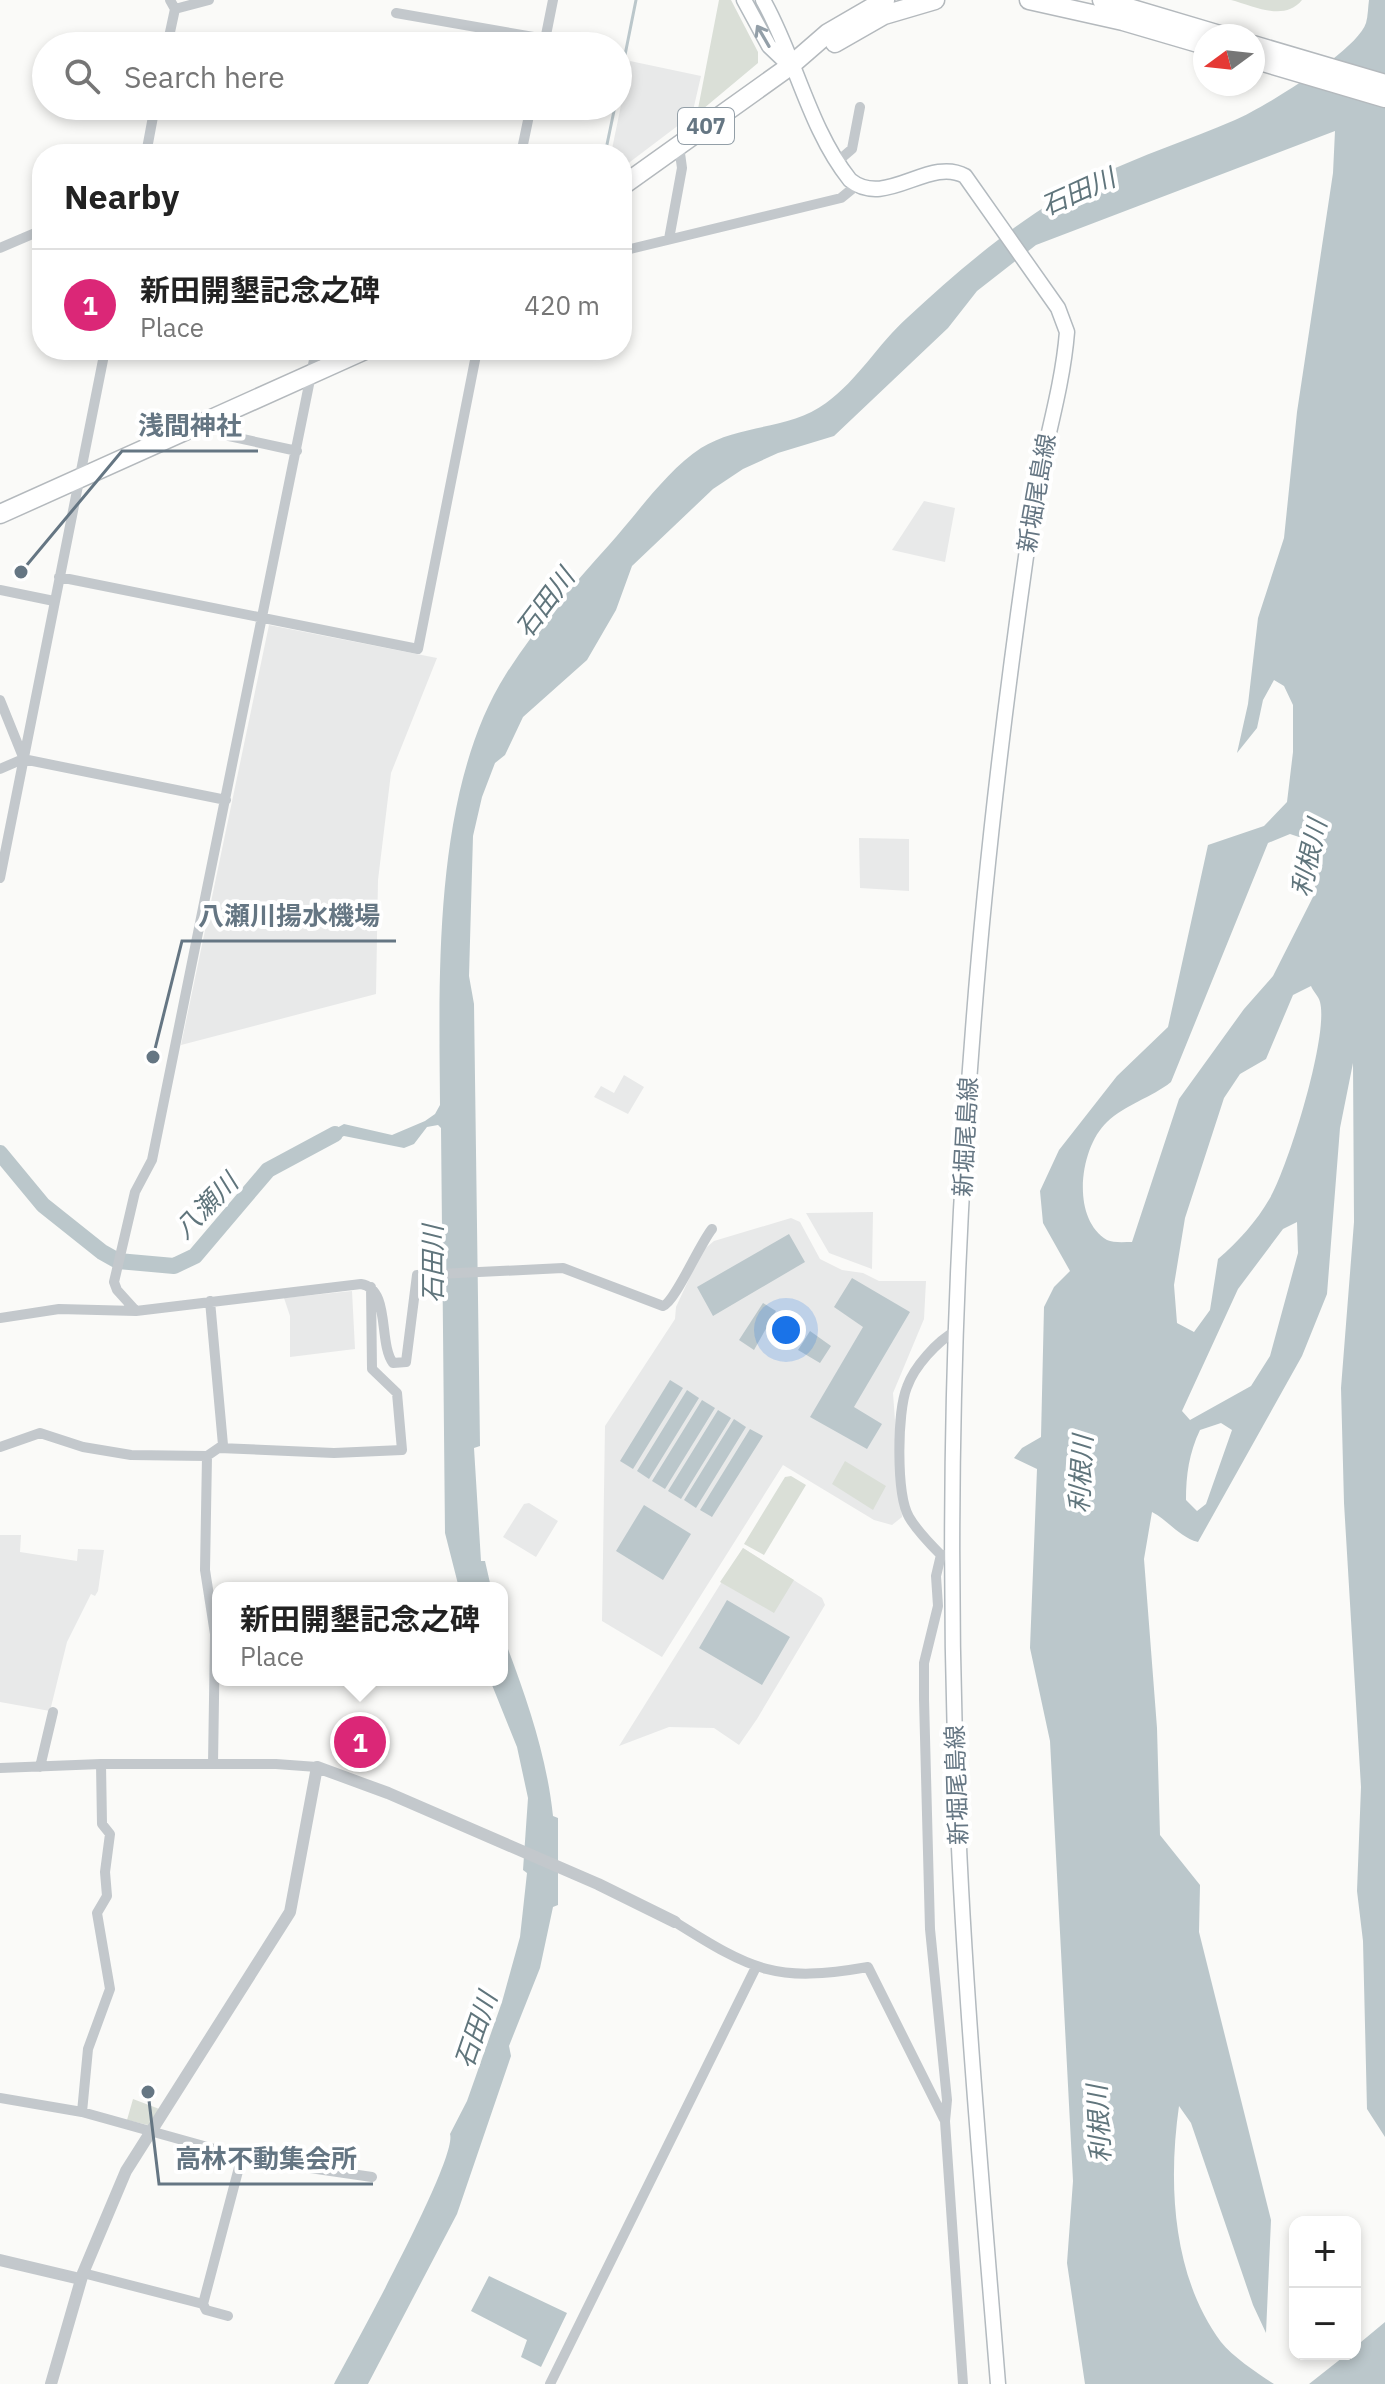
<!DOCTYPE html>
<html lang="en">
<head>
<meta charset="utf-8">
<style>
  body { margin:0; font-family:"IBM Plex Sans","Noto Sans JP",sans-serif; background:#f6f6f6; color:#222 }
  .controls { position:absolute; right:24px; bottom:24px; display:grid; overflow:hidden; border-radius:16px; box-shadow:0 4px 12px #0003 }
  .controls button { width:72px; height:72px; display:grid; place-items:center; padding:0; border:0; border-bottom:2px solid #e0e0e0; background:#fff; color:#222; font:40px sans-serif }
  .compass { position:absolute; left:1193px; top:24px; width:72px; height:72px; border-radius:50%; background:#fff; box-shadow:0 4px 12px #0003; rotate:255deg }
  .you { position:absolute; left:786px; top:1330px; width:28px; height:28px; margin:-20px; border:6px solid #fff; border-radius:50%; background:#1a73e8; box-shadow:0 0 0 12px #1a73e833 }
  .badge { display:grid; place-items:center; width:52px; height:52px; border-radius:50%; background:#db2777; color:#fff; font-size:26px; font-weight:700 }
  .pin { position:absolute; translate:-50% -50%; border:4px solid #fff; box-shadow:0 2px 8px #0006 }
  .popup { position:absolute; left:212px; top:1582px; width:296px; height:104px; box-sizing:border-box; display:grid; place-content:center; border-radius:16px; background:#fff; filter:drop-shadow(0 2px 6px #0005); font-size:26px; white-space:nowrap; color:#767676 }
  .popup b { font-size:30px; color:#222 }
  .popup::after { content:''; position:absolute; left:50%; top:100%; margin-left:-16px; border:16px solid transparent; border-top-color:#fff }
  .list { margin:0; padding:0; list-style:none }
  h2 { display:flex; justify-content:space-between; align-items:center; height:104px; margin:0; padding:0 32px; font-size:34px }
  h2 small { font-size:26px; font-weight:400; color:#767676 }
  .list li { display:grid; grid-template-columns:52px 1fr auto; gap:24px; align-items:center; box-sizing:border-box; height:112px; padding:0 32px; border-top:2px solid #e0e0e0 }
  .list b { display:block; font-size:30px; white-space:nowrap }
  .list p { margin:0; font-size:26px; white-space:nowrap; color:#767676 }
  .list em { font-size:26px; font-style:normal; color:#767676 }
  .icon { flex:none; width:44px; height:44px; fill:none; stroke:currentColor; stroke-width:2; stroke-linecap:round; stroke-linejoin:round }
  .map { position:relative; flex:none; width:1385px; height:2384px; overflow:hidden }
  .search { position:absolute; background:#fff; box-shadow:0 4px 12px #0003; left:32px; top:32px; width:600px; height:88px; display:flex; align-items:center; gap:20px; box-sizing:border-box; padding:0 28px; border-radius:44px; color:#767676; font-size:30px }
  .panel { position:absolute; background:#fff; box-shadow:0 4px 12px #0003; left:32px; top:144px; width:600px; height:216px; border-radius:32px }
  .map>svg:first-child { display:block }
  .built { fill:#e8e9e9 }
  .green { fill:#dadfd7 }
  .water { fill:#bbc7cb; fill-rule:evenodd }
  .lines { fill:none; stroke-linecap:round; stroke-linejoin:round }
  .stream { stroke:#bbc7cb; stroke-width:3 }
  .river { stroke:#bbc7cb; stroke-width:16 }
  .secondary-casing { stroke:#b3babf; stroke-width:17 }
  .trunk-casing { stroke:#b4b9bd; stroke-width:21 }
  .minor { stroke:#c3c8cc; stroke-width:10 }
  .tertiary { stroke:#c3c8cc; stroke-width:12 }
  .secondary { stroke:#fff; stroke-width:14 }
  .trunk { stroke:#fff; stroke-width:18 }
  .oneway { stroke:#939fa8 }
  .labels { text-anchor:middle; stroke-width:8; stroke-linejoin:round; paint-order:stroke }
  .shield { fill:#fff; stroke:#939fa8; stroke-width:2 }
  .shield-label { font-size:22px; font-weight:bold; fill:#657683 }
  .street-label { font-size:24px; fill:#657683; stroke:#fff }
  .water-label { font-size:26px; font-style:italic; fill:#60757c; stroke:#fff }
  .leader { fill:none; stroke:#657683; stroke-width:3 }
  .callout-dot { fill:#657683; stroke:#fff; stroke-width:3 }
  .callout-label { font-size:26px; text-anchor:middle; font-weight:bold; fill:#657683; stroke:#fff; stroke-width:8; stroke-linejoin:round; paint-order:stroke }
</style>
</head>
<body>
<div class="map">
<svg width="1385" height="2384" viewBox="0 0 1385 2384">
  <rect width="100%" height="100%" fill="#fafaf8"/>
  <path class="built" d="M 630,61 L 701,76 L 692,115 L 622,168 L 622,154 L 611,154 Z
    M 924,501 L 955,508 L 945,562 L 892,550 Z
    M 269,625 L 437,658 L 391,773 L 378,880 L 376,994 L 181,1045 Z
    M 859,838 L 909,839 L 909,891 L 860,888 Z
    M 624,1075 L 644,1087 L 628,1114 L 594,1097 L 601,1086 L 614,1093 Z
    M 873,1212 L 872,1269 L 829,1253 L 806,1213 Z
    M 791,1218 L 800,1222 L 820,1259 L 842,1270 L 863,1273 L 879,1281 L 926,1281 L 924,1319 L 893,1393 L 902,1517 L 892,1525 L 874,1520 L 783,1465 L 662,1657 L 602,1621 L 605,1426 L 675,1319 L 676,1307 L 702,1251 L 714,1241 Z
    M 352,1291 L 355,1349 L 290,1357 L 290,1316 L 284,1298 Z
    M 529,1503 L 558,1521 L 536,1557 L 503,1537 L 524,1504 Z
    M 0,1535 L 21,1535 L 20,1552 L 77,1561 L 78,1549 L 104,1550 L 98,1591 L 95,1596 L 91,1594 L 67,1642 L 50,1711 L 0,1702 Z
    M 743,1548 L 822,1598 L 825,1605 L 757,1719 L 739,1745 L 714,1728 L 669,1727 L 619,1746 Z"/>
  <path class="green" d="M 719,0 L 731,0 L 758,52 L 758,63 L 697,114 Z
    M 1231,0 L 1302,0 C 1284,22 1254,6 1231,0 Z
    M 845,1461 L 886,1486 L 873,1510 L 832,1484 Z
    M 791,1476 L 806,1485 L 764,1555 L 744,1544 L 785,1477 Z
    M 743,1548 L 794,1580 L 774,1613 L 720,1582 Z
    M 133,2099 L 162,2110 L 152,2126 L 127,2120 Z"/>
  <path class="water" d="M 1369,0 L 1385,0 L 1385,2137 L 1367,2109 L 1363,1941 L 1357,1891 L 1361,1787 L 1344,1503 L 1341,1388 L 1354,1222 L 1353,1063 L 1340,1128 L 1327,1294 L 1302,1356 L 1198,1542 C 1179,1537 1169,1521 1152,1512 L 1144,1559 L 1157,1728 L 1160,1835 L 1200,1885 L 1199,1932 L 1271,2220 L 1266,2333 L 1253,2305 L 1191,2123 L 1179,2106 C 1168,2183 1172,2276 1221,2342 C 1233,2357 1257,2373 1274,2384 L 1085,2384 L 1067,2263 L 1073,2181 L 1050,1741 L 1030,1648 L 1037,1469 L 1014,1458 L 1022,1448 L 1041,1437 L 1044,1307 L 1054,1287 L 1070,1271 L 1043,1223 L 1040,1191 L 1059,1150 L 1117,1076 L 1168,1027 L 1208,845 L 1264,826 L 1287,802 L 1293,752 L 1293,705 L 1284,686 L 1274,680 L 1263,700 L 1257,728 L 1237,753 L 1248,704 L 1258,618 L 1284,538 L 1297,412 L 1333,173 L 1335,131 L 1036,245 L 977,291 L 948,328 L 834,436 L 778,453 L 743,469 L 713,489 L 632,566 L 616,610 L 587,660 L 523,717 L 505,755 L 495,763 L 482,797 L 473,836 L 469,976 L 474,1004 L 480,1446 L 474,1448 L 481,1561 L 485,1561 L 490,1583 L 487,1588 L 459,1588 L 445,1533 L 441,1128 L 438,1125 L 427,1127 L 414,1144 L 404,1148 L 344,1136 L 330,1142 L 308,1144 L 344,1124 L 392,1135 L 425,1121 L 435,1114 L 440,1105 C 439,972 433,790 506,674 C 536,627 572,586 609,545 C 637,514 666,471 701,448 C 739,424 790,430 826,403 C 858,380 878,344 907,318 C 964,265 1027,212 1096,177 C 1141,155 1189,140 1235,120 C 1263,108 1357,51 1366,23 C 1368,16 1368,7 1369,0 ZM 1290,834 L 1305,839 L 1316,891 L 1273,976 L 1244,1009 L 1179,1099 L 1132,1242 C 1124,1242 1113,1243 1107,1240 C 1070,1218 1080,1147 1107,1122 C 1126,1104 1151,1098 1171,1082 L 1268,843 ZM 1311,986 C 1313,991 1319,997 1320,1002 C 1329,1036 1288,1167 1270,1198 C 1256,1222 1239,1241 1218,1259 L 1210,1310 L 1194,1332 L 1177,1323 L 1174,1285 L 1185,1218 L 1224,1098 L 1240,1074 L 1266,1059 L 1293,995 ZM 1297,1222 L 1298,1253 L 1270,1356 L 1251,1386 L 1190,1420 L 1182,1411 L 1238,1289 L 1283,1229 ZM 1221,1423 L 1232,1430 L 1206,1504 L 1197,1511 L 1186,1500 C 1186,1475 1189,1453 1200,1430 Z
    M 789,1234 L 805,1262 L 713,1316 L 697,1287 Z
    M 852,1278 L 910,1312 L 854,1407 L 882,1424 L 867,1449 L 810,1417 L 863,1327 L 834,1307 Z
    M 763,1303 L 776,1311 L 754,1350 L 739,1340 Z
    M 810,1331 L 831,1346 L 820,1363 L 798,1350 Z
    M 670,1380 L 683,1388 L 633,1469 L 620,1461 Z
    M 687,1390 L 699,1398 L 649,1479 L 637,1471 Z
    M 702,1400 L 715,1408 L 665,1489 L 652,1481 Z
    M 718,1410 L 731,1418 L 681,1499 L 668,1491 Z
    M 734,1419 L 746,1427 L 696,1508 L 684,1500 Z
    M 750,1429 L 763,1436 L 712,1517 L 700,1510 Z
    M 644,1505 L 691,1534 L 663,1580 L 616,1551 Z
    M 727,1600 L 790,1637 L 762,1685 L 699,1648 Z
    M 502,1633 C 525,1694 546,1751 553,1816 L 558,1818 L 558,1905 L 553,1907 L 540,1968 L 509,2046 L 511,2056 L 457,2214 L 368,2384 L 334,2384 C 352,2350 458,2159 450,2134 L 467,2101 L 502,2002 L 520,1937 L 527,1873 L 523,1870 L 528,1798 L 517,1747 L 490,1680 L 502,1680 Z
    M 489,2276 L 567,2313 L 541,2367 L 521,2357 L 527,2340 L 471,2311 Z
    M 1385,2322 L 1385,2384 L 1309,2384 L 1347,2354 L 1355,2354 L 1355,2347 Z"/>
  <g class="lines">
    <path class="stream" d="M 625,55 L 636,0
      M 618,90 L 624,61
      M 605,154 L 615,106"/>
    <path class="river" d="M 0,1153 L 43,1205 L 102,1252 L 118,1261 L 174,1266 L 195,1256 L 268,1170 L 335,1134"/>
    <defs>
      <path id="secondary" d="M 744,0 L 769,46 L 790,66
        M 763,0 C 795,56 809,129 850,180 C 886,209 929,156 965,176 L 1058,308 L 1067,332 C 1062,394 1041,454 1032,515 C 1007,686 986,857 973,1029 C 954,1266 948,1506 955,1743 C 961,1957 981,2171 998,2384"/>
      <path id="trunk" d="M 1029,0 L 1123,21 L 1205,45
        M 1102,0 L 1223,36
        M 835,43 L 884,15 L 935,0
        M 1253,45 L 1385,84
        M 1253,59 L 1385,98
        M 622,186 L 790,66 L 828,33 L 885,0
        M 0,514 L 365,350"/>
    </defs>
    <use href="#secondary" class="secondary-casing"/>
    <use href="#trunk" class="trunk-casing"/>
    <path class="minor" d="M 175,9 L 209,0
      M 396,13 L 545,39
      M 544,45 L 553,0
      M 167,46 L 175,9 L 170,0
      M 146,154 L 155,106
      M 521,154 L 531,106
      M 838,161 L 852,149 L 860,107
      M 669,239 L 682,168 L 679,146
      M 0,248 L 42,230
      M 622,251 L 841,198 L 857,185
      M 210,420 L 229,436 L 297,451
      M 59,577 L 418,649 L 477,350
      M 0,590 L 54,601
      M 0,700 L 23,757
      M 0,769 L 23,759 L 226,800
      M 0,878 L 105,350
      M 136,1311 L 117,1290 L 114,1282 L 135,1192 L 152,1160 L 316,350
      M 0,1318 L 59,1309 L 136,1311 L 361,1284 C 391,1289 378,1343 393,1363 L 406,1362 L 417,1275 L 563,1268 L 663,1306 C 675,1302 699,1245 712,1229
      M 0,1447 L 40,1433 L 83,1447 L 131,1455 L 207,1456 L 223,1445 L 210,1301
      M 219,1448 L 334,1453 L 402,1450 L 397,1393 L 372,1369 L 371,1287
      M 207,1456 L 205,1570 L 215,1634 L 213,1764
      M 941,1555 L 936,1576 L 938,1606 L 924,1663 L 924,1699 L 930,1929 L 947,2100 L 945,2121 L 963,2384
      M 947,1555 L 941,1555 C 930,1544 917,1531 909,1517 C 896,1494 897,1412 907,1387 C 914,1367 937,1341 956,1331
      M 40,1767 L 53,1712
      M 0,1768 L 101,1764 L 276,1764 L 317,1767
      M 675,1922 C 753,1971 776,1983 868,1967 L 944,2119
      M 0,2098 L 82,2112 L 254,2160 L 372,2177
      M 82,2112 L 88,2049 L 110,1989 L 97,1913 L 107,1896 L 105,1872 L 110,1834 L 102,1824 L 101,1764
      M 83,2273 L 203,2304 L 206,2310 L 228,2316
      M 203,2304 L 242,2156
      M 550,2384 L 756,1967"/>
    <path class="tertiary" d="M 0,2260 L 80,2279
      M 51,2384 L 83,2273 L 126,2171 L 290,1912 L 317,1767 L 388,1793 L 598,1884 L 675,1922"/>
    <use href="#secondary" class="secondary"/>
    <use href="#trunk" class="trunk"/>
  </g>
  <defs><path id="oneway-shaft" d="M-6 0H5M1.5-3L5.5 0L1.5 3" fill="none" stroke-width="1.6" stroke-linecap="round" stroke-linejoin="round" transform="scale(2)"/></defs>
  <use class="oneway" href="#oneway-shaft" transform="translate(763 36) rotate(-120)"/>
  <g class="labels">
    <rect class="shield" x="678" y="108" width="56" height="36" rx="6"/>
    <g class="shield-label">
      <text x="706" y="134">407</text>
    </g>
    <g class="street-label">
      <text transform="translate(1037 493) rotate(-80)" y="8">新堀尾島線</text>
      <text transform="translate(966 1137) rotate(-87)" y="8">新堀尾島線</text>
      <text transform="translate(957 1785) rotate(-92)" y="8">新堀尾島線</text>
    </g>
    <g class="water-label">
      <text transform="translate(1078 192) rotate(-24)" y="9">石田川</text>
      <text transform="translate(545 603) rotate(-53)" y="9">石田川</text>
      <text transform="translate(1309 858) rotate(-77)" y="9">利根川</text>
      <text transform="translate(206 1206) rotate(-46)" y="9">八瀬川</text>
      <text transform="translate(433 1264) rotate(-90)" y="9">石田川</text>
      <text transform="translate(1081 1474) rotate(-87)" y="9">利根川</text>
      <text transform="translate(476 2030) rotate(-71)" y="9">石田川</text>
      <text transform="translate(1099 2124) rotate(-93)" y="9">利根川</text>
    </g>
  </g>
  <path class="leader" d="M21 572L122 451H258M153 1057L182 941H396M148 2092L159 2184H373"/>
  <g class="callout-dot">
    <circle cx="21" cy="572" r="8"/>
    <circle cx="153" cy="1057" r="8"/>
    <circle cx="148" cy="2092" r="8"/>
  </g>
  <g class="callout-label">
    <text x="190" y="435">浅間神社</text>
    <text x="289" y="925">八瀬川揚水機場</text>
    <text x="266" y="2168">高林不動集会所</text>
  </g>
</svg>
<div class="controls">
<button>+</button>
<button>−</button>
</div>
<svg class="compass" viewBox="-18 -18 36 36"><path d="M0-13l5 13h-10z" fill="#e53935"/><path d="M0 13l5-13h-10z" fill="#767676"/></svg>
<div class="you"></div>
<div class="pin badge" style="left:360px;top:1742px">1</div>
<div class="popup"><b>新田開墾記念之碑</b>Place</div>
<div class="search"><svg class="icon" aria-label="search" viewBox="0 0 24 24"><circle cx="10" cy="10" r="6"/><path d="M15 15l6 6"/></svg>Search here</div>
<section class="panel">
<h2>Nearby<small></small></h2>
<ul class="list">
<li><span class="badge">1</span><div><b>新田開墾記念之碑</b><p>Place</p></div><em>420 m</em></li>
</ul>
</section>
</div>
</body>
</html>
